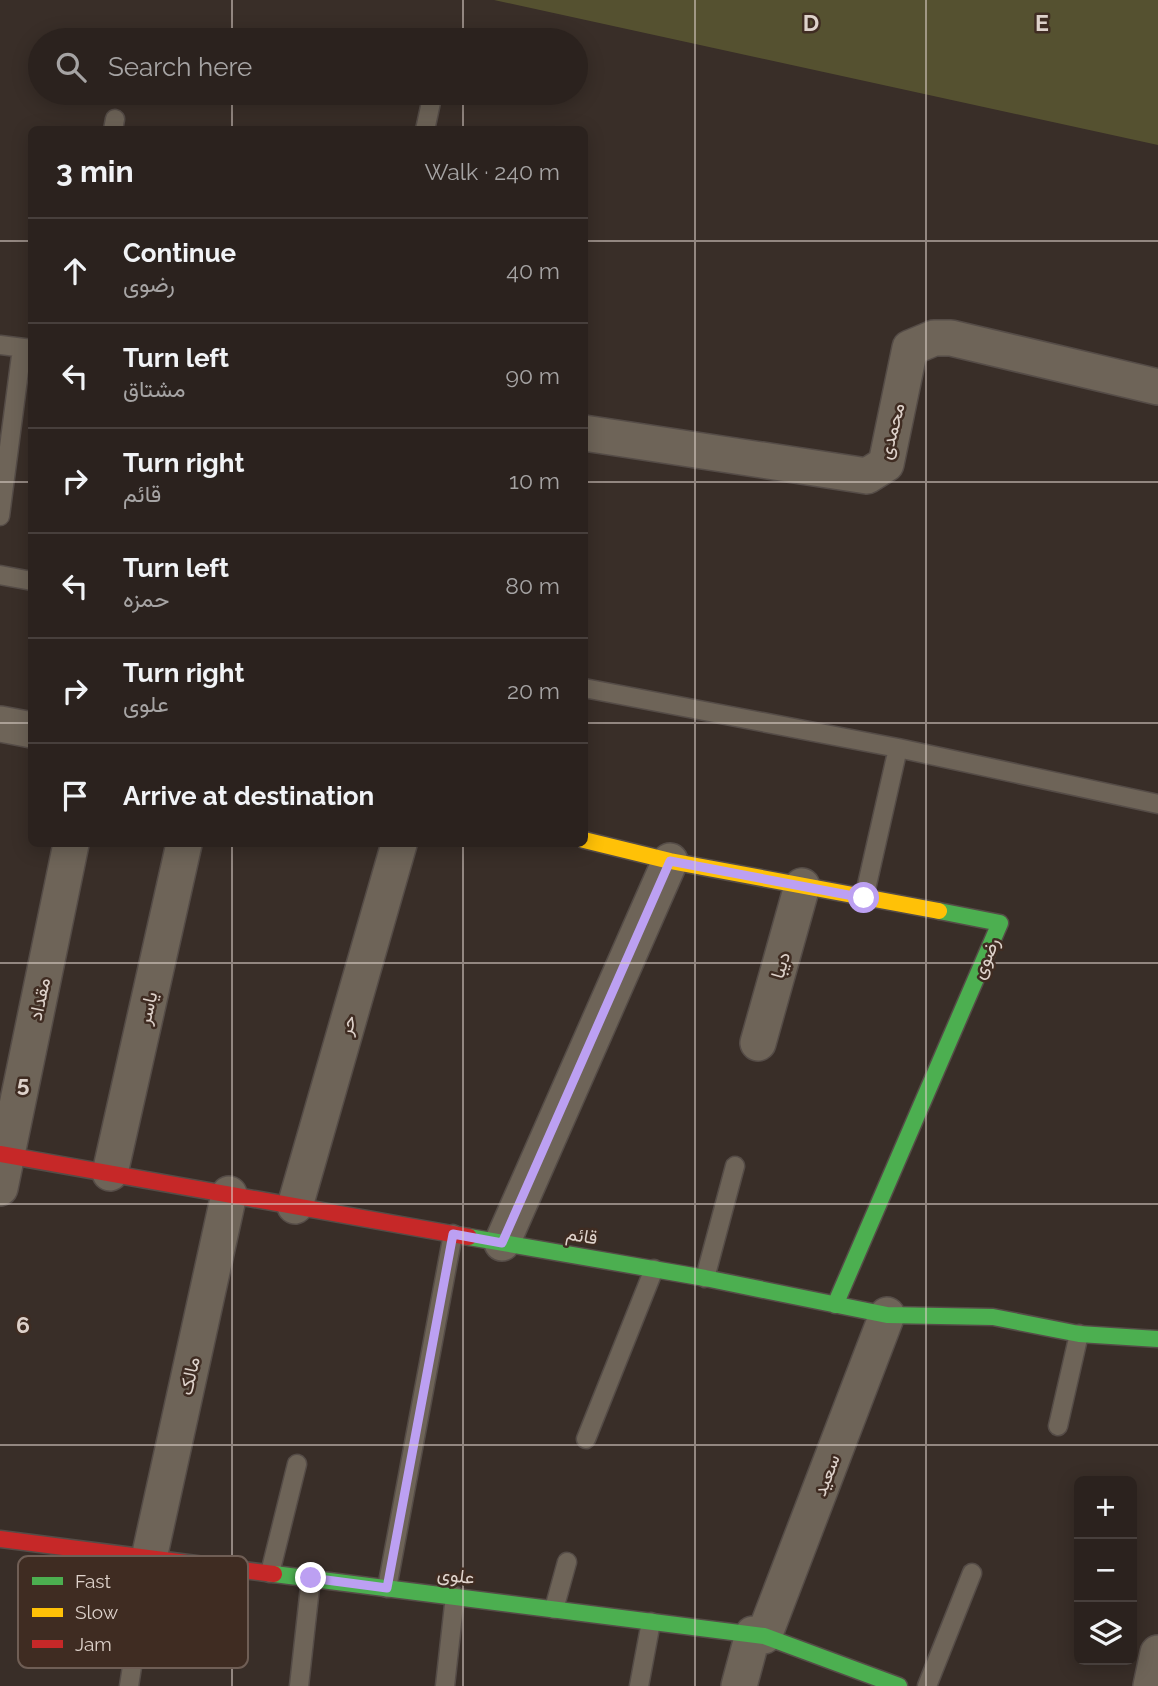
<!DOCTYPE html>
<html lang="en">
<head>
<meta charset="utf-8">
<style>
  body { margin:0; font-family:Raleway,Vazirmatn,sans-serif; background:#332a27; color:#f1f3f6 }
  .controls { position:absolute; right:21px; bottom:21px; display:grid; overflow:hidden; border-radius:10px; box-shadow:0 4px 18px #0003 }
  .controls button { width:63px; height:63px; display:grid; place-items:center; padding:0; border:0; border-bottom:2px solid #473f3c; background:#2b221e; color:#f1f3f6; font:35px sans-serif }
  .stop { position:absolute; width:21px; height:21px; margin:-16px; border:5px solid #bca0f2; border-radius:50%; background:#fff }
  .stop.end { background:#bca0f2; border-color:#fff; box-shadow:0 2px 7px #0008 }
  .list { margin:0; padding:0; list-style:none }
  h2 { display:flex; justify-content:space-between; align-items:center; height:91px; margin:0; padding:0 28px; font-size:30px }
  h2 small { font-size:23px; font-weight:400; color:#a6a4a4 }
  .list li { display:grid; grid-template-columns:46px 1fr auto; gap:21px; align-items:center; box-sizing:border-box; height:105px; padding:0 28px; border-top:2px solid #473f3c }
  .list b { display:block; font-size:26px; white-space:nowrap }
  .list p { margin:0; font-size:23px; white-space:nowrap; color:#a6a4a4 }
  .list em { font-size:23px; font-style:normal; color:#a6a4a4 }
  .icon { flex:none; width:38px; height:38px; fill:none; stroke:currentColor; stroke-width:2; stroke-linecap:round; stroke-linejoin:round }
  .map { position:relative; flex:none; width:1158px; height:1686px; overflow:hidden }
  .search { position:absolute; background:#2b221e; box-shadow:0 4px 18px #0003; left:28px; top:28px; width:560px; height:77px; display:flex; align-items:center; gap:18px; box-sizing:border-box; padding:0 24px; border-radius:38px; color:#a6a4a4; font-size:26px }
  .panel { position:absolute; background:#2b221e; box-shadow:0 4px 18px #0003; left:28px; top:126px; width:560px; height:721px; border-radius:10px }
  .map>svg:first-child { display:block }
  .green { fill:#555130 }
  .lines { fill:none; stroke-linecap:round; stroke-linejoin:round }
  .lane-casing { stroke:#554c47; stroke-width:21 }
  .street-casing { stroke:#554c47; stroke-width:38 }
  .fast-casing { stroke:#554c47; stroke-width:19 }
  .slow-casing { stroke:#554c47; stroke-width:19 }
  .jam-casing { stroke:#554c47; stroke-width:19 }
  .lane { stroke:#6e6458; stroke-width:18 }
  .street { stroke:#6e6458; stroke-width:35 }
  .fast { stroke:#4caf50; stroke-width:16 }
  .slow { stroke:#ffc107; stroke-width:16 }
  .jam { stroke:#c62828; stroke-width:16 }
  .route { stroke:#bca0f2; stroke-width:9 }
  .grid { fill:none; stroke:#ded2cb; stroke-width:2; stroke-opacity:0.55 }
  .labels { text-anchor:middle; stroke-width:5; stroke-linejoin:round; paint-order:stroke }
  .street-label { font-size:19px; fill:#ded2cb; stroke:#3f2c22 }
  .key { fill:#3f2c22; stroke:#6f5e55; stroke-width:2 }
  .key-label { font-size:19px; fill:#ded2cb }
  .grid-label { font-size:23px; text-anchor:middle; font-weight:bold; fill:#ded2cb; stroke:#3f2c22; stroke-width:5; stroke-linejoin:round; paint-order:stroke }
</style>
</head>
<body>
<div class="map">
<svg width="1158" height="1686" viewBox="0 0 1158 1686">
  <rect width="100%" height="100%" fill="#392e28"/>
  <path class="green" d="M 494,0 L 1158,0 L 1158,145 Z"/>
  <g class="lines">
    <defs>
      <path id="lane" d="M 113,130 L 115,119
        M 425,130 L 433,93
        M 0,345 L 32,349
        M 0,516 L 22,348
        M 0,575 L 32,581
        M 584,688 L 898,748 L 864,898
        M 898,748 L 1158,804
        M 705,1278 L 735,1166
        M 1058,1426 L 1079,1334
        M 586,1439 L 654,1269
        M 270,1573 L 297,1464
        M 387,1588 L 453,1234
        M 554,1609 L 567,1562
        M 129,1686 L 149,1558
        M 299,1686 L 311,1578
        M 445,1686 L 455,1596
        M 639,1686 L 651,1622
        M 927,1686 L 972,1573"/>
      <path id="street" d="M 584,433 L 867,476 L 886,464 L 910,348 L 934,338 L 951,338 L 1158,387
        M 0,724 L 32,730
        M 758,1043 L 802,886
        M 110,1173 L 184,844
        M 0,1188 L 71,844
        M 295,1206 L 399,844
        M 502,1243 L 670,861
        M 149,1558 L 229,1194
        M 764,1636 L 887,1315
        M 739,1686 L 753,1634
        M 1151,1686 L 1158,1653"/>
      <path id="fast" d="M 469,1237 L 705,1278 L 887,1315 L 993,1317 L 1079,1334 L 1158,1339
        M 835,1305 L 1000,923 L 939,911
        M 274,1574 L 764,1636 L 899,1686"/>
      <path id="slow" d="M 584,840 L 670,861 L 939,911"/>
      <path id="jam" d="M 0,1154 L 469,1237
        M 0,1539 L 274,1574"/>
    </defs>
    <use href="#lane" class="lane-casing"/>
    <use href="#street" class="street-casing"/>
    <use href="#fast" class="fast-casing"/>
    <use href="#slow" class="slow-casing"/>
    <use href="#jam" class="jam-casing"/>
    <use href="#lane" class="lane"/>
    <use href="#street" class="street"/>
    <use href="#fast" class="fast"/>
    <use href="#slow" class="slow"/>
    <use href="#jam" class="jam"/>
  </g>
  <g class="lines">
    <path class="route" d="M 311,1578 L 387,1588 L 453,1234 L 502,1243 L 670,861 L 864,898"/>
  </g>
  <path class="grid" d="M 232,0 L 232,40M 463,0 L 463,40M 695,0 L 695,1686M 926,0 L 926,1686M 232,93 L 232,130M 463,93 L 463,130M 0,241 L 32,241M 584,241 L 1158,241M 0,482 L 32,482M 584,482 L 1158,482M 0,723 L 32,723M 584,723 L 1158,723M 232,844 L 232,1686M 463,844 L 463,1686M 0,963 L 1158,963M 0,1204 L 1158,1204M 0,1445 L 1158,1445"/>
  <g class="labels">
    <g class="street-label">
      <text transform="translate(891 431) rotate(-76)" y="7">محمدی</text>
      <text transform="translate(985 958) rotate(-67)" y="7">رضوی</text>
      <text transform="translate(780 965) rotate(-74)" y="7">دیبا</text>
      <text transform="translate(39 999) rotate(-78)" y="7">مقداد</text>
      <text transform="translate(147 1008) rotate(-77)" y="7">یاسر</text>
      <text transform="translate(347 1025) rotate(-74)" y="7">حر</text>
      <text transform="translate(582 1235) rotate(10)" y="7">قائم</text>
      <text transform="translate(189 1376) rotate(-78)" y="7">مالک</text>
      <text transform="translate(826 1475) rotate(-69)" y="7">سعید</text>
      <text transform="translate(456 1575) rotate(7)" y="7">علوی</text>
    </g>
  </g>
  <rect x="18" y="1556" width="230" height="112" rx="10" class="key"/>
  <rect x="32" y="1577" width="31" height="8" fill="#4caf50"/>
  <rect x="32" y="1608" width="31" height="9" fill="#ffc107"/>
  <rect x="32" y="1640" width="31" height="8" fill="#c62828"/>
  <g class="key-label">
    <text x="75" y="1588">Fast</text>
    <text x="75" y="1619">Slow</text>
    <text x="75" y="1651">Jam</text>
  </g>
  <g class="grid-label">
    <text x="811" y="31">D</text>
    <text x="1042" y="31">E</text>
    <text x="23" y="1092">5</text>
    <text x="23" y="1333">6</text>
  </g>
</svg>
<div class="controls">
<button>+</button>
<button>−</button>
<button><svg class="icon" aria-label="layers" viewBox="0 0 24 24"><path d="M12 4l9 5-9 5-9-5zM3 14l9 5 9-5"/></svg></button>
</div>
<div class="stop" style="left:864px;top:898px"></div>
<div class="stop end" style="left:311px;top:1578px"></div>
<div class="search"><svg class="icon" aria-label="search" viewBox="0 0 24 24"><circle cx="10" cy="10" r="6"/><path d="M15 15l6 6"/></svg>Search here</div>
<section class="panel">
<h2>3 min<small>Walk · 240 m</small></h2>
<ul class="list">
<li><svg class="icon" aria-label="ahead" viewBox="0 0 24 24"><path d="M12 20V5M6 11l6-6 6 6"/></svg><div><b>Continue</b><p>رضوی</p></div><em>40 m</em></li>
<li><svg class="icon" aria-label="left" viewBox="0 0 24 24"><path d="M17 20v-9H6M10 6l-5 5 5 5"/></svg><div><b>Turn left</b><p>مشتاق</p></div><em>90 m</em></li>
<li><svg class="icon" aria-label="right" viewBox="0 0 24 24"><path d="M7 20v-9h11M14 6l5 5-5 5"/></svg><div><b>Turn right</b><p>قائم</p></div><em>10 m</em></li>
<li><svg class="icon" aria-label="left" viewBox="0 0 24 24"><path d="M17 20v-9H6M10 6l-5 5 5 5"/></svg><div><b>Turn left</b><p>حمزه</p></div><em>80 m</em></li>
<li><svg class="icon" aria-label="right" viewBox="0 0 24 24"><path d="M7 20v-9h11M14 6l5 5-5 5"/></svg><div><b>Turn right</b><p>علوی</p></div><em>20 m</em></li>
<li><svg class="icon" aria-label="arrive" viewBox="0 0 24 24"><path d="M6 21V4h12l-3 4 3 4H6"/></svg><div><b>Arrive at destination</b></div></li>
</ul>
</section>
</div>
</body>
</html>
